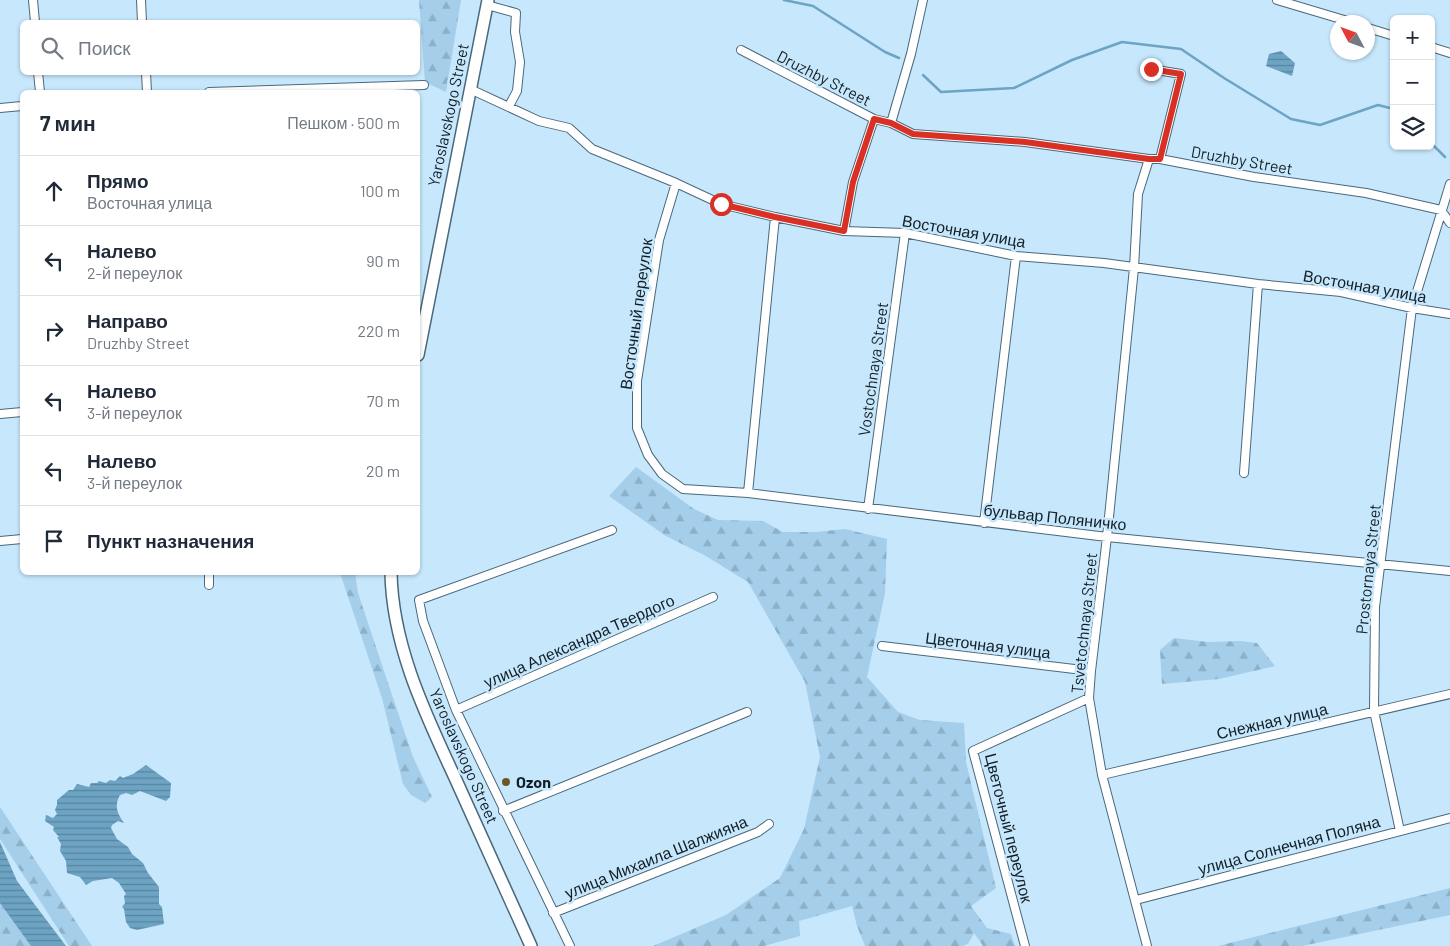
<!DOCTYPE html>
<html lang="ru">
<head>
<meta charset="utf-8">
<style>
  body { margin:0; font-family:Barlow,sans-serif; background:#f2f2f3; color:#1f2937 }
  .controls { position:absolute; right:15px; top:15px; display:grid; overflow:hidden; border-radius:8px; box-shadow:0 1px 4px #0004 }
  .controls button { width:45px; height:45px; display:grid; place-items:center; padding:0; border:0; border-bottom:1px solid #e0e1e3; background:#fff; color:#1f2937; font:25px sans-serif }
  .compass { position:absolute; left:1330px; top:15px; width:45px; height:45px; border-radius:50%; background:#fff; box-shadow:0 1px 4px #0004; rotate:311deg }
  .stop { position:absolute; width:15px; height:15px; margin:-11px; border:4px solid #d93025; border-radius:50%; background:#fff }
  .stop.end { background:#d93025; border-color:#fff; box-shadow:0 1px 5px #0008 }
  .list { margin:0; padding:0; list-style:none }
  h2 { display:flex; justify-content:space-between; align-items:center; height:65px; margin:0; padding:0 20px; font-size:21px }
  h2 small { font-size:16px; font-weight:400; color:#747a83 }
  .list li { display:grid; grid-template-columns:32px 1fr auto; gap:15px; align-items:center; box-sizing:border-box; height:70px; padding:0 20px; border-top:1px solid #e0e1e3 }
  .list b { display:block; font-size:19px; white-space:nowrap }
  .list p { margin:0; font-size:16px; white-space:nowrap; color:#747a83 }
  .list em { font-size:16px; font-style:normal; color:#747a83 }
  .icon { flex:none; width:28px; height:28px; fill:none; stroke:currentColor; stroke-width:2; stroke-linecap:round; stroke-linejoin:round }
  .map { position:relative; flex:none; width:1450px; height:946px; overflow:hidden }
  .search { position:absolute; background:#fff; box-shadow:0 1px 4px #0004; left:20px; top:20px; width:400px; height:55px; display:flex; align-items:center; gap:12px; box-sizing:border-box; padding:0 18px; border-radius:8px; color:#747a83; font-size:19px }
  .panel { position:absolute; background:#fff; box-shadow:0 1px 4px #0004; left:20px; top:90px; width:400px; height:485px; border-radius:8px }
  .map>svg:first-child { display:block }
  .forest { fill:url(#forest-firs) }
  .water { fill:url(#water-rules) }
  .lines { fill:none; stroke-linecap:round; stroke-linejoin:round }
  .stream { stroke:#6da3c3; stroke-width:2.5 }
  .street-casing { stroke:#4b687a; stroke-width:10 }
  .secondary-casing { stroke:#4b687a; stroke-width:14 }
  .street { stroke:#fff; stroke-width:8 }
  .secondary { stroke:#fff; stroke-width:11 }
  .route { stroke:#d93025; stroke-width:6 }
  .poi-dot { fill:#6c5726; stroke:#c6e7fc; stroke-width:2 }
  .labels { text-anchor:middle; stroke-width:5; stroke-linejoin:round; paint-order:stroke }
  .street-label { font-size:16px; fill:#131f27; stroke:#c6e7fc }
  .poi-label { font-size:16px; font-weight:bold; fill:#131f27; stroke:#c6e7fc; text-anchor:start }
</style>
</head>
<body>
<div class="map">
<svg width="1450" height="946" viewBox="0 0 1450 946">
  <defs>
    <pattern id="forest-firs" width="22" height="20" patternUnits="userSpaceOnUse" patternTransform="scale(1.25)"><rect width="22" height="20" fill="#a4cee9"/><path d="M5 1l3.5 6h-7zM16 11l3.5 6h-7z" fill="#8cb0c8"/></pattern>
    <pattern id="water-rules" width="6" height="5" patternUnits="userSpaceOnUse" patternTransform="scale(1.25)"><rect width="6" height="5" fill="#6da3c3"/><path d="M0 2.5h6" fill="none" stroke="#58849e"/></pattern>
  </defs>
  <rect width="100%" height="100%" fill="#c6e7fc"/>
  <path class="forest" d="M 419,0 L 461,0 L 446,92 L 425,82 Z
    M 636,467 L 694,509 L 718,520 L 763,521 L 783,532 L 816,532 L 845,529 L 887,539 L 885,593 L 867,677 L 898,712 L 920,720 L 964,723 L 966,762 L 996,888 L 971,906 L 987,928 L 1011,934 L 1015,946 L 983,946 L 974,933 L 968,944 L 962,946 L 865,946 L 857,926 L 852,906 L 799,921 L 800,936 L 764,946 L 653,946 L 726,915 L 780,878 L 804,829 L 820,757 L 805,682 L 748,582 L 704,555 L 666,536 L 609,496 Z
    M 340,573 L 355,573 L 358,593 L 390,689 L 413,757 L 432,797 L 425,803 L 411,795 L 403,784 L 382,698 Z
    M 1174,638 L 1208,642 L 1240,641 L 1257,643 L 1275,666 L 1219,679 L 1162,684 L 1160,650 Z
    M 0,807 L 92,946 L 69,946 L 0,839 Z
    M 1450,888 L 1450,915 L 1302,946 L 1218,946 Z
    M 0,903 L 4,908 L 31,946 L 0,946 Z"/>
  <path class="water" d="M 1281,51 L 1295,63 L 1292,76 L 1266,66 L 1269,54 Z
    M 146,765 L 171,783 L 170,797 L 166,801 L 140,791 L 132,795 L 126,793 L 120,795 C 114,806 117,813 124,823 L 118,821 L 112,825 L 111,828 L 117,839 L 128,847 L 132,854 L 143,863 L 148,873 L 159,887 L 159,904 L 162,907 L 164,924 L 137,930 L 130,928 L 126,922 L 124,909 L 122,907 L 125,903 L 124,896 L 126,894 L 119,883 L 112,878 L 93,881 L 86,885 L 80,877 L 67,873 L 66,861 L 60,851 L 61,844 L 57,837 L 59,837 L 53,830 L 54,827 L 45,821 L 46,815 L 53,818 L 57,814 L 55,810 L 57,805 L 57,800 L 69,790 L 73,790 L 77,784 L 89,787 L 91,783 L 97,783 L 99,781 L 106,783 L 110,780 L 115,781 L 120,776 L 123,778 L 133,774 Z
    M 0,842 L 17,881 L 66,946 L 31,946 L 0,903 Z"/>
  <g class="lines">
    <path class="stream" d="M 784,0 L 813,6 L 885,52 L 899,58
      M 923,75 L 941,92 L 1014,88 L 1072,60 L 1122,42 L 1181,49 L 1224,78 L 1291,119 L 1320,125 L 1378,105 L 1394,109
      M 1431,143 L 1445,157"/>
    <defs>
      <path id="street" d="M 33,0 L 35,22
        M 141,0 L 142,22
        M 1277,0 L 1351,22
        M 487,5 L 516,13 L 515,32 L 520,62 L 517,91 L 509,106
        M 1368,28 L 1394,36
        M 1431,47 L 1450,53
        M 741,50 L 874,119 L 891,123 L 913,134 L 1025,142 L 1149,159 L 1160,159 L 1254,177 L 1366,193 L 1441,210 L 1450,223
        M 1151,69 L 1181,74 L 1160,159
        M 38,72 L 40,92
        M 146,72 L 147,92
        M 470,89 L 539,121 L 569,128 L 592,149 L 676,183 L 721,204 L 775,217 L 844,231 L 905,233 L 1016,256 L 1104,263 L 1258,284 L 1341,292 L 1412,308 L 1450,314
        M 209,92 L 424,85
        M 0,108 L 22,106
        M 891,123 L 911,54 L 923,0
        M 676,183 L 659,240 L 637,381 L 637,428 L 648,455 L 662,474 L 683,489 L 748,493 L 1107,537 L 1450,571
        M 844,231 L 853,182 L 874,119
        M 0,414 L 22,412
        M 1244,473 L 1258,284
        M 748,493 L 775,217
        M 868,509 L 905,233
        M 984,523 L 1016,256
        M 0,541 L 22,539
        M 209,572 L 209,585
        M 882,646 L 1091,671
        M 456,710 L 713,597
        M 1102,775 L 1450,694
        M 503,811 L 747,712
        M 1400,831 L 1374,711 L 1375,607 L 1412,308 L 1450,184
        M 1136,900 L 1450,818
        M 553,913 L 758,832 L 769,824
        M 570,946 L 456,710 L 423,621 L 419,600 L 612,530
        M 1025,946 L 973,751 L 1089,698
        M 1147,946 L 1102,775 L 1089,698 L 1091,671 L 1107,537 L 1134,268 L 1138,194 L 1149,159"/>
      <path id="secondary" d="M 418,355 L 488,0
        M 391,572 C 392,646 426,715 456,780 C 481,836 506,891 531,946"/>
    </defs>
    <use href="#street" class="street-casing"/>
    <use href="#secondary" class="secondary-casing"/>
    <use href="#street" class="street"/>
    <use href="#secondary" class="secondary"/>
  </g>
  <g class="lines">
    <path class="route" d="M 721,204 L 775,217 L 844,231 L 853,182 L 874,119 L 891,123 L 913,134 L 1025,142 L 1149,159 L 1160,159 L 1181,74 L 1151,69"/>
  </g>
  <circle class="poi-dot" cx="506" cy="782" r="5"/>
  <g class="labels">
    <g class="street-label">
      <text transform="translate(824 78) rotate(27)" y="6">Druzhby Street</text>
      <text transform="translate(448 115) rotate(-78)" y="6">Yaroslavskogo Street</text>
      <text transform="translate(1242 160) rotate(10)" y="6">Druzhby Street</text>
      <text transform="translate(964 231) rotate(10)" y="6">Восточная улица</text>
      <text transform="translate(1365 286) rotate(10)" y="6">Восточная улица</text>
      <text transform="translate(636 314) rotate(-82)" y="6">Восточный переулок</text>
      <text transform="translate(873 369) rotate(-82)" y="6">Vostochnaya Street</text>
      <text transform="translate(1055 517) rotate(6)" y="6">бульвар Поляничко</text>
      <text transform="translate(1368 569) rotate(-84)" y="6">Prostornaya Street</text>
      <text transform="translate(1084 623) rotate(-84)" y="6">Tsvetochnaya Street</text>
      <text transform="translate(579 641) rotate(-24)" y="6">улица Александра Твердого</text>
      <text transform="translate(988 645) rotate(7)" y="6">Цветочная улица</text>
      <text transform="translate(1272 721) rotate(-13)" y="6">Снежная улица</text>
      <text transform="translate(464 756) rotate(66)" y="6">Yaroslavskogo Street</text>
      <text transform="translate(1009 828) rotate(76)" y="6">Цветочный переулок</text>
      <text transform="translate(1289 845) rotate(-15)" y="6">улица Солнечная Поляна</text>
      <text transform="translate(656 857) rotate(-22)" y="6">улица Михаила Шалжияна</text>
    </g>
    <g class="poi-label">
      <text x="516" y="788">Ozon</text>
    </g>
  </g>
</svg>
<div class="controls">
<button>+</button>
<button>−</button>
<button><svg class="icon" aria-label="layers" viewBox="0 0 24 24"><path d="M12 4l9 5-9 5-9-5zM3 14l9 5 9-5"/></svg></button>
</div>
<svg class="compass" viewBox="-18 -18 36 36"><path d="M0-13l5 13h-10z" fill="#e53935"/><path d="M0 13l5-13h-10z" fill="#747a83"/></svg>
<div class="stop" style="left:721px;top:204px"></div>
<div class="stop end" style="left:1151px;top:69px"></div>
<div class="search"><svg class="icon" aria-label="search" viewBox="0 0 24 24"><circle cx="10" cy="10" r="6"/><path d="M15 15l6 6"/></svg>Поиск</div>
<section class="panel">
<h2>7 мин<small>Пешком · 500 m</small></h2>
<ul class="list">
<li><svg class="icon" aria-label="ahead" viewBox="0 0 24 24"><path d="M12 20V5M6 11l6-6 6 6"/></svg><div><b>Прямо</b><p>Восточная улица</p></div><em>100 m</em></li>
<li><svg class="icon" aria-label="left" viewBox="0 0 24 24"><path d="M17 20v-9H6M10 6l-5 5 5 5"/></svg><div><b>Налево</b><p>2-й переулок</p></div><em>90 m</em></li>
<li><svg class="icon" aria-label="right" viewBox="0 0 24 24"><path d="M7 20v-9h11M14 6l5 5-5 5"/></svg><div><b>Направо</b><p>Druzhby Street</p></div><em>220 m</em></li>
<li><svg class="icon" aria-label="left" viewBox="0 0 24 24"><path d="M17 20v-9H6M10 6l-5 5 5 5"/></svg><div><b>Налево</b><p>3-й переулок</p></div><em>70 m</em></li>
<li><svg class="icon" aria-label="left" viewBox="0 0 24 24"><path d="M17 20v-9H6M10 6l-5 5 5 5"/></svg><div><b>Налево</b><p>3-й переулок</p></div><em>20 m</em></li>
<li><svg class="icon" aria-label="arrive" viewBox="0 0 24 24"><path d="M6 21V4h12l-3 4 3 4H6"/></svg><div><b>Пункт назначения</b></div></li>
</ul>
</section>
</div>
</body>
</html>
